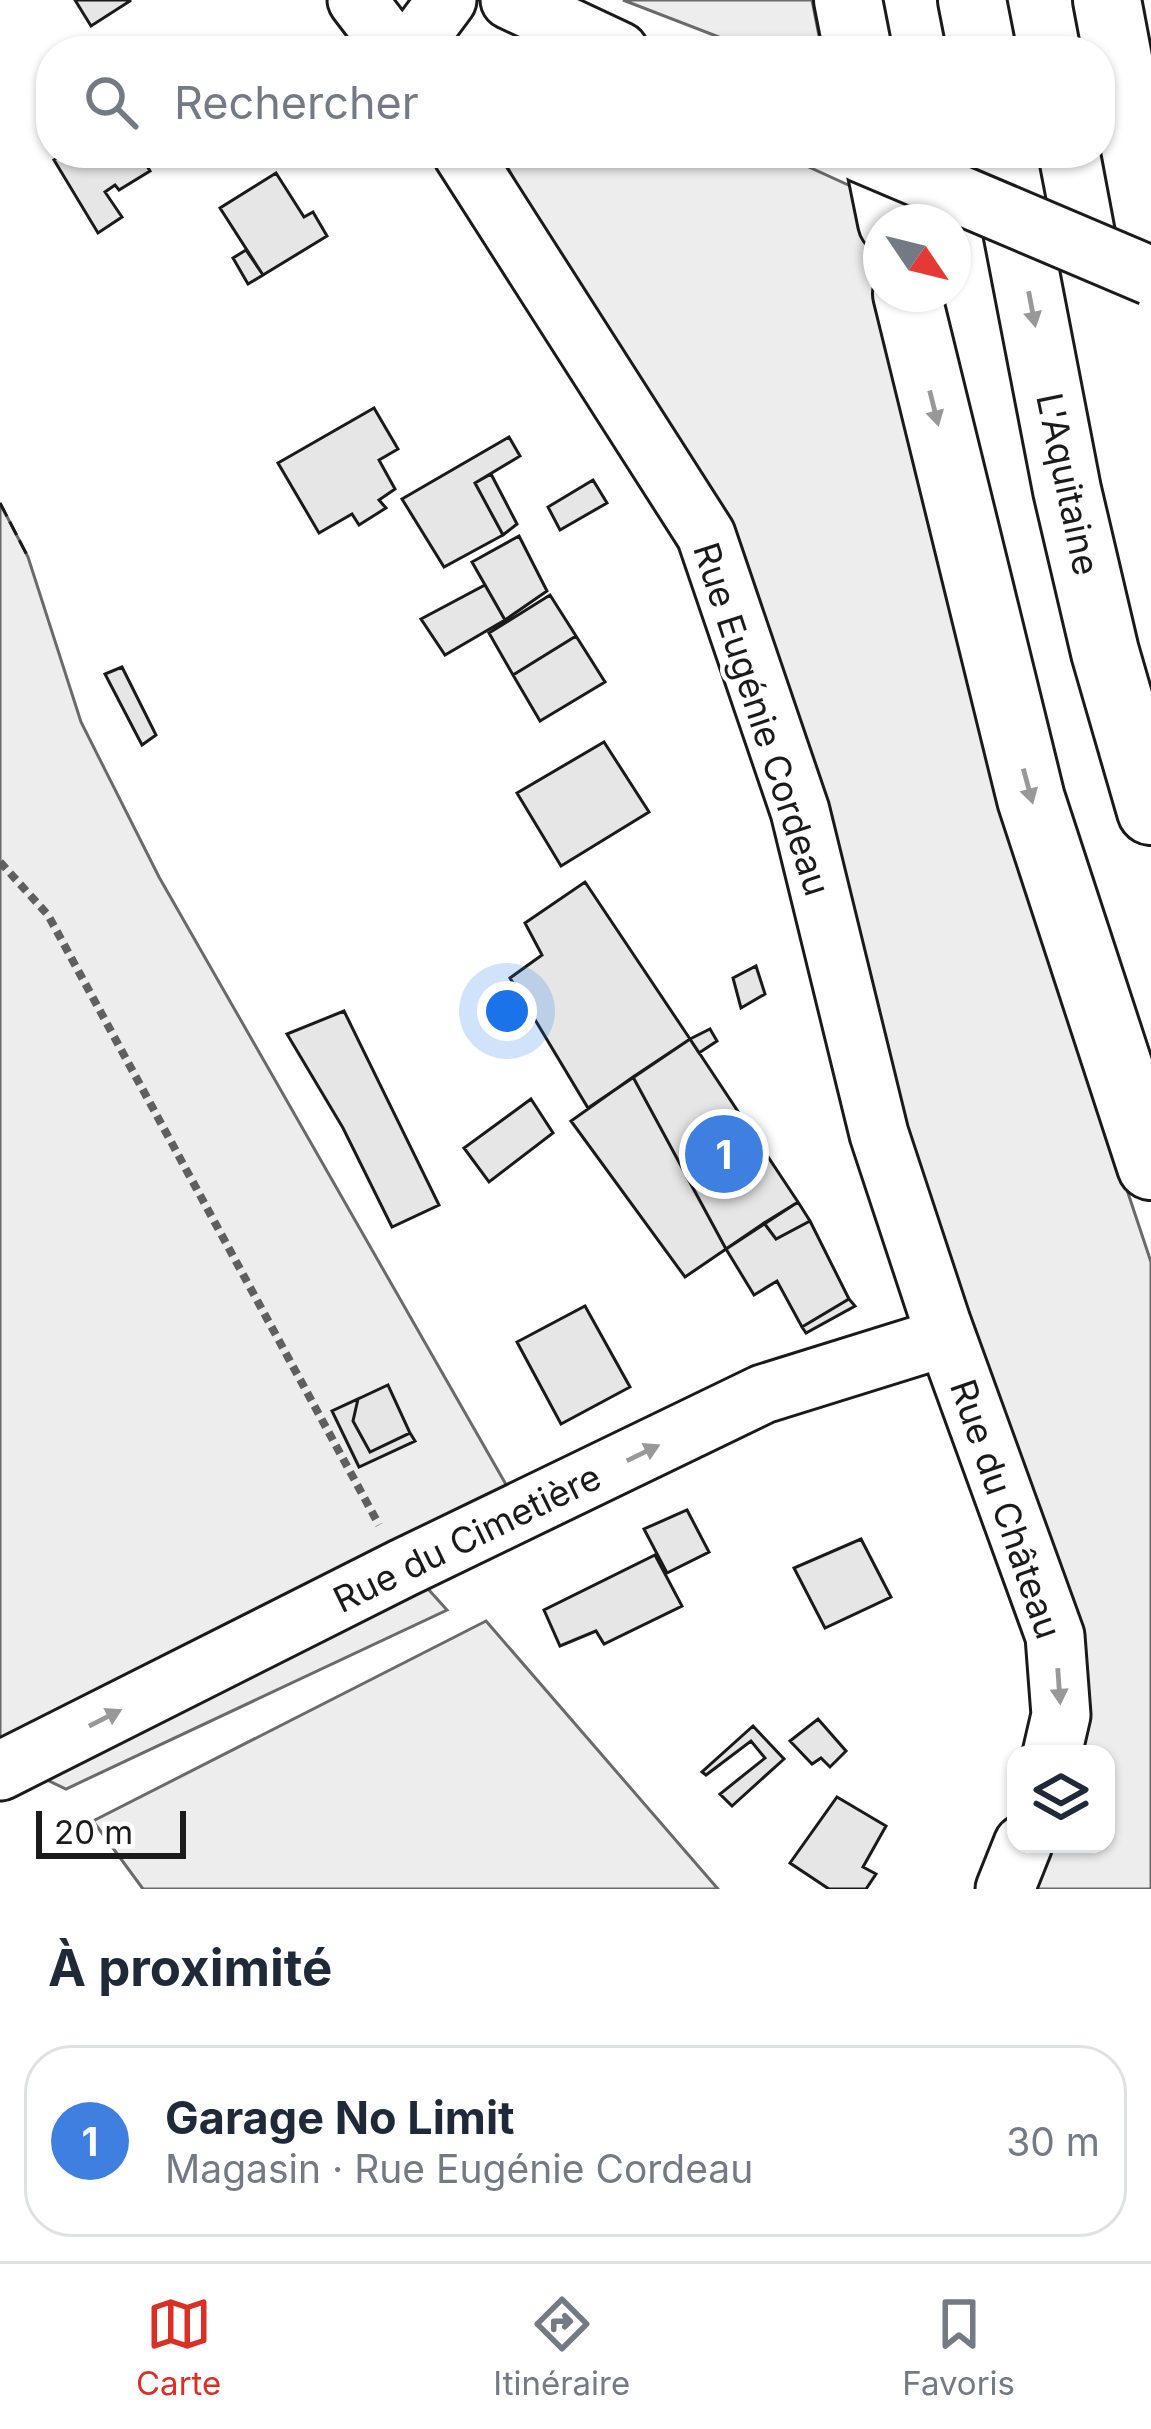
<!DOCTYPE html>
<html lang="fr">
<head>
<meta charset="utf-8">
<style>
  body { margin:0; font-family:Inter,sans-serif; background:#f6f6f7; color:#1f2937 }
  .controls { position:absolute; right:36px; bottom:36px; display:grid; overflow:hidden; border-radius:24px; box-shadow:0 3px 9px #0004 }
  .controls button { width:108px; height:108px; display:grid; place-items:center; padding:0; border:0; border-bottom:3px solid #e0e1e3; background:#fff; color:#1f2937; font:60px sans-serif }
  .compass { position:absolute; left:863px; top:204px; width:108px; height:108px; border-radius:50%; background:#fff; box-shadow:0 3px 9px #0004; rotate:125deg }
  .scale { position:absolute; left:36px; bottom:30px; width:150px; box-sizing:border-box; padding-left:12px; border:6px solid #1a1a1a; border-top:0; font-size:33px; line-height:42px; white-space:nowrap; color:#1a1a1a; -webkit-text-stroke:9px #fff; paint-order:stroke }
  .you { position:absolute; left:507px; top:1011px; width:42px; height:42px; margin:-30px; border:9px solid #fff; border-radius:50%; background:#1a73e8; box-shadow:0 0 0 18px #1a73e833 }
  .badge { display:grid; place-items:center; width:78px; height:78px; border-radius:50%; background:#d93025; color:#fff; font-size:39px; font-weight:700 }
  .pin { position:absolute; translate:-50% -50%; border:6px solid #fff; box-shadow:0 3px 12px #0006 }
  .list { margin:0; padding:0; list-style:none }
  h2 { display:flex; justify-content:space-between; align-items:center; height:156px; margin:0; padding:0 48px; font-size:51px }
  h2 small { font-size:39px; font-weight:400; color:#747a83 }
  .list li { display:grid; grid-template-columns:78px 1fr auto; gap:36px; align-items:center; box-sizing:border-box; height:192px; margin:0 24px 24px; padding:0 24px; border:3px solid #e0e1e3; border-radius:48px }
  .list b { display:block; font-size:45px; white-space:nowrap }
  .list p { margin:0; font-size:39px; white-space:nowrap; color:#747a83 }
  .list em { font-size:39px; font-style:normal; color:#747a83 }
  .icon { flex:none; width:66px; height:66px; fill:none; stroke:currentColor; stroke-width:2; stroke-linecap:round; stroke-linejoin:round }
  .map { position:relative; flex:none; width:1151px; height:1889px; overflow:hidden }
  .search { position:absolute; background:#fff; box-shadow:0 3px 9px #0004; left:36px; right:36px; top:36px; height:132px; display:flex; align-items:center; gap:30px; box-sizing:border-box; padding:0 42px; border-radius:48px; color:#747a83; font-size:45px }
  .sheet { height:372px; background:#fff }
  nav { display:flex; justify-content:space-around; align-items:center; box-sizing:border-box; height:168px; border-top:3px solid #e0e1e3; background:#fff; font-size:33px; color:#747a83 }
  nav a { display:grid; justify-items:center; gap:6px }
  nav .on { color:#d93025 }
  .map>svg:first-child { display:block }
  .built { fill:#ededed; stroke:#6a6a6a; stroke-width:3 }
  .building { fill:#e6e6e6; stroke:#1a1a1a; stroke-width:3 }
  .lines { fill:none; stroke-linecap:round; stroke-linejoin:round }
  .minor-casing { stroke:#1a1a1a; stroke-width:63 }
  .highway-casing { stroke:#1a1a1a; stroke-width:72 }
  .path { stroke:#5f5f5f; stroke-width:8; stroke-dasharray:9 6; stroke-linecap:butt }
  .minor { stroke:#fff; stroke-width:57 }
  .highway { stroke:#fff; stroke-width:66 }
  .minor-bridge-casing { stroke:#1a1a1a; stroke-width:63; stroke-linecap:butt }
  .minor-bridge { stroke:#fff; stroke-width:57 }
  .fence { stroke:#1a1a1a; stroke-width:3; stroke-dasharray:15 6; stroke-linecap:butt }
  .oneway { fill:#989898 }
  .labels { text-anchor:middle; stroke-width:9; stroke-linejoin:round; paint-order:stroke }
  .street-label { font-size:36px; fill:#1a1a1a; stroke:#fff }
</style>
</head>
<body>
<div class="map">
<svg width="1151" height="1889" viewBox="0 0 1151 1889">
  <rect width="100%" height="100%" fill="#fff"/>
  <path class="built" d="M 623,0 L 812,0 L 822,51 L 755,51 Z
    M 500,153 L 778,153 L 868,194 L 881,246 L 881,294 L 1062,995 L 1151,1262 L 1151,1889 L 1005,1889 L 1023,1844 L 1106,1844 L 1106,1754 L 1052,1754 L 1061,1715 L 706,535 Z
    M 0,503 L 28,557 L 81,722 L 159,877 L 508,1488 L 0,1744 Z
    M 420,1580 L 447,1610 L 66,1789 L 24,1769 Z
    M 486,1621 L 718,1889 L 143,1889 L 93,1821 Z"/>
  <path class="building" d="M 75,0 L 130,0 L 130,1 L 91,26 Z
    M 65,153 L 139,153 L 150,171 L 119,190 L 115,185 L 105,192 L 122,217 L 98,233 L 54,160 Z
    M 276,173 L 304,217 L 313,212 L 327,236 L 263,275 L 220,208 Z
    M 246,250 L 263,275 L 248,284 L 233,258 Z
    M 374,408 L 398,449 L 379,460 L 395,489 L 379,500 L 386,508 L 359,525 L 352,514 L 319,533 L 278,463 Z
    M 509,437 L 520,456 L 475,483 L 503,535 L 444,567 L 402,499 Z
    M 491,474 L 517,524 L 503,535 L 475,483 Z
    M 593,480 L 607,503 L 560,530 L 548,507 Z
    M 519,536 L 547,591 L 505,620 L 472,562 Z
    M 485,585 L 505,620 L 445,655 L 421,619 Z
    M 550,595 L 576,636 L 513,675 L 489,633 Z
    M 576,636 L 605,682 L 540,721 L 513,675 Z
    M 122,667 L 156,735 L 142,745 L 105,674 Z
    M 604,742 L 649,812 L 561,866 L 517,793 Z
    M 585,882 L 690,1039 L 588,1108 L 510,978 L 542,955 L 525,923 Z
    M 756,966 L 765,994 L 741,1008 L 733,978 Z
    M 344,1011 L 439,1205 L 392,1227 L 343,1128 L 287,1034 Z
    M 710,1029 L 717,1041 L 699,1053 L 690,1039 Z
    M 690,1039 L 798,1202 L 726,1249 L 633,1077 Z
    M 633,1077 L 726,1249 L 685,1277 L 571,1121 Z
    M 531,1099 L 553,1133 L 489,1182 L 464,1148 Z
    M 798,1202 L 810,1221 L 776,1239 L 764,1223 Z
    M 810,1221 L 849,1299 L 802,1327 L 777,1281 L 754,1295 L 726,1249 L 764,1223 L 776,1239 Z
    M 849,1299 L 855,1306 L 806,1333 L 802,1327 Z
    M 585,1306 L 630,1387 L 561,1424 L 517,1342 Z
    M 388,1385 L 410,1433 L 370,1452 L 353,1421 L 358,1399 Z
    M 358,1399 L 353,1421 L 370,1452 L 410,1433 L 415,1441 L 359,1467 L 332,1411 Z
    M 687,1510 L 709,1552 L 667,1573 L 644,1529 Z
    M 861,1539 L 891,1597 L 825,1628 L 794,1568 Z
    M 655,1555 L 682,1606 L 604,1644 L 596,1631 L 560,1646 L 544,1610 Z
    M 818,1719 L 846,1751 L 830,1767 L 821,1758 L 812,1764 L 790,1741 Z
    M 753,1726 L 784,1759 L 732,1806 L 720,1794 L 765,1758 L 751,1741 L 706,1775 L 702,1772 Z
    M 837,1797 L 886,1826 L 863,1867 L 876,1874 L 866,1889 L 829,1889 L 790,1863 Z"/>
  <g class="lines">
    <defs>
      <path id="minor" d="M 357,0 L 396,51
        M 510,0 L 619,51
        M 409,51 L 447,0
        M 462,153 L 706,535 L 800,811 L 879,1134 L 941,1322 L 1055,1636 L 1061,1715 L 1052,1754
        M 0,1771 L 403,1568 L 763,1394 L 946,1337
        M 1005,1889 L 1023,1844"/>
      <path id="highway" d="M 848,0 L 858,51
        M 972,0 L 982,51
        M 1107,0 L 1151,233
        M 878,153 L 892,222
        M 1002,153 L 1067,490 L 1105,652 L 1151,811
        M 907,294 L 1031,799 L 1151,1166"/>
    </defs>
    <use href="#minor" class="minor-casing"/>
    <use href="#highway" class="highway-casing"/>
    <path class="path" d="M 0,862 L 48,915 L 379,1525"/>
    <use href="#minor" class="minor"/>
    <use href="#highway" class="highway"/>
    <defs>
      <path id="minor-bridge" d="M 861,153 L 1151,276"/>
    </defs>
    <use href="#minor-bridge" class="minor-bridge-casing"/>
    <use href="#minor-bridge" class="minor-bridge"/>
    <path class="fence" d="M 0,503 L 28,557"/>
  </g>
  <defs><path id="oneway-solid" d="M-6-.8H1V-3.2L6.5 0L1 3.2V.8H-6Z" transform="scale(3)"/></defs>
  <g class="oneway">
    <use href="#oneway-solid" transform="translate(1032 309) rotate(79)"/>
    <use href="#oneway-solid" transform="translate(934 408) rotate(76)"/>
    <use href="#oneway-solid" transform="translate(1028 786) rotate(75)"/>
    <use href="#oneway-solid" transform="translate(643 1453) rotate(-26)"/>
    <use href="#oneway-solid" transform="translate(1059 1686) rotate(86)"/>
    <use href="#oneway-solid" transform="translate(105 1718) rotate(-27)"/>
  </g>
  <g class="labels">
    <g class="street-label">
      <text transform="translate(1068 484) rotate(78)" y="13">L'Aquitaine</text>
      <text transform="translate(762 719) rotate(72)" y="13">Rue Eugénie Cordeau</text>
      <text transform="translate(1006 1509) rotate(71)" y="13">Rue du Château</text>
      <text transform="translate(467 1538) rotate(-26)" y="13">Rue du Cimetière</text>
    </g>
  </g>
</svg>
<div class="controls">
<button><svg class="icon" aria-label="layers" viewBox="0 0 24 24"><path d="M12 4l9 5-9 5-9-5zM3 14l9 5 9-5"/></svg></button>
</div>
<svg class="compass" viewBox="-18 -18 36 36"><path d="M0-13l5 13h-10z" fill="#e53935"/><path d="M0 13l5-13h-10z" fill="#747a83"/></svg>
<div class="scale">20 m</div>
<div class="you"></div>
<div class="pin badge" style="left:724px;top:1154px;background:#3f7fe0">1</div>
<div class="search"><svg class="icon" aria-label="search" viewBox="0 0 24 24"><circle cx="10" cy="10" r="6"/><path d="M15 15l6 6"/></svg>Rechercher</div>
</div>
<section class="sheet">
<h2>À proximité<small></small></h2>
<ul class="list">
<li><span class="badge" style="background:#3f7fe0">1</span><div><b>Garage No Limit</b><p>Magasin · Rue Eugénie Cordeau</p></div><em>30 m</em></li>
</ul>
</section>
<nav>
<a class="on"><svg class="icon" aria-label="map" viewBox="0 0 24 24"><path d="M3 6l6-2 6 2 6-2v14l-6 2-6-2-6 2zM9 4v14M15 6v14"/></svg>Carte</a>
<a><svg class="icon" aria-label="directions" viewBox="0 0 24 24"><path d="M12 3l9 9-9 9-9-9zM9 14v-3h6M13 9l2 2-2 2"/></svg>Itinéraire</a>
<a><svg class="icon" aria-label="saved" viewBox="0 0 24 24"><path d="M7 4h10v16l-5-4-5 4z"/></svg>Favoris</a>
</nav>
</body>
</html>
